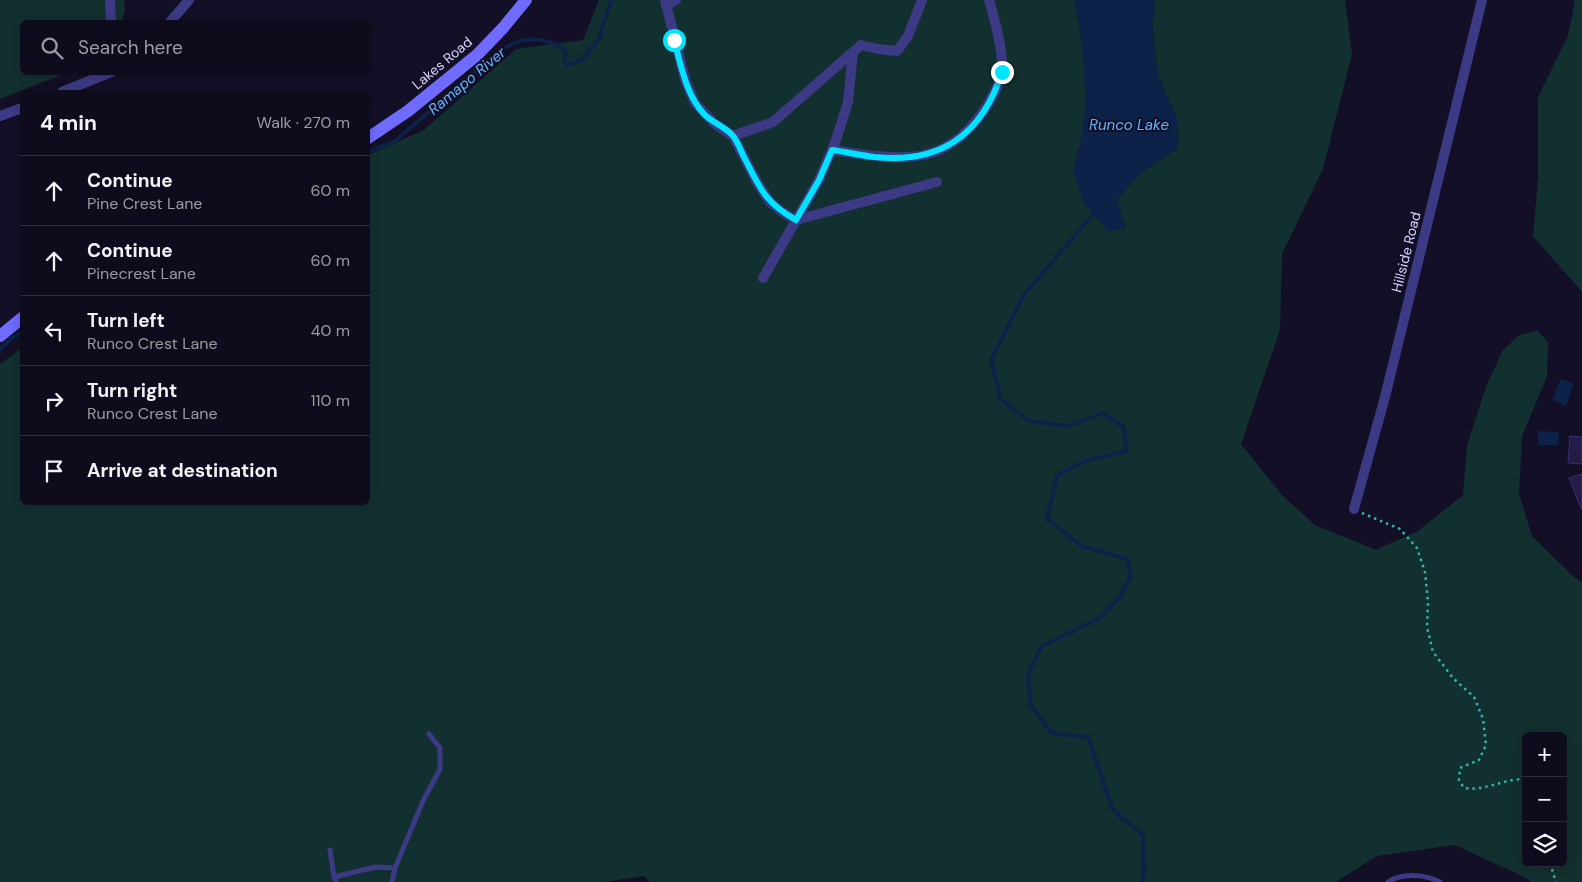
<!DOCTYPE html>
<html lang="en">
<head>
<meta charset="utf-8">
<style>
  body { margin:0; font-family:"DM Sans",sans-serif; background:#1c1929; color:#f1f3f6 }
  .controls { position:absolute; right:15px; bottom:15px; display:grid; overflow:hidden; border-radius:8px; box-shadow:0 2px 12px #0003 }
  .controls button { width:45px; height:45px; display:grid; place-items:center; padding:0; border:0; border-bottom:1px solid #2e2b3b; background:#0e0b1c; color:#f1f3f6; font:25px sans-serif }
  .stop { position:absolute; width:15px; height:15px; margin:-11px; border:4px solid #00e5ff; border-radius:50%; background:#fff }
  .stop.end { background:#00e5ff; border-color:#fff; box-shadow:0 1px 5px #0008 }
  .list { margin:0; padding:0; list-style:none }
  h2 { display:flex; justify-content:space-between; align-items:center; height:65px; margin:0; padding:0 20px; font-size:21px }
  h2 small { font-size:16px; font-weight:400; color:#9b9ba3 }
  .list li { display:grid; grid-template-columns:32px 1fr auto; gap:15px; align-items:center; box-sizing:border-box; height:70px; padding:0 20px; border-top:1px solid #2e2b3b }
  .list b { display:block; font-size:19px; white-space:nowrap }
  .list p { margin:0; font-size:16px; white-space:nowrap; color:#9b9ba3 }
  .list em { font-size:16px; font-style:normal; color:#9b9ba3 }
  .icon { flex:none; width:28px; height:28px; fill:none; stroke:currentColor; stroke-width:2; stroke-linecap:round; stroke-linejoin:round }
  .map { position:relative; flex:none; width:1582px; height:882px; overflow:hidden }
  .search { position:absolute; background:#0e0b1c; box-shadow:0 2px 12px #0003; left:20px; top:20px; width:350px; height:55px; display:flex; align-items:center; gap:12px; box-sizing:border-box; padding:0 18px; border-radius:8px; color:#9b9ba3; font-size:19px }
  .panel { position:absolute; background:#0e0b1c; box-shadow:0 2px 12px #0003; left:20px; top:90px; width:350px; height:415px; border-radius:8px }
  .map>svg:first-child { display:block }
  .green { fill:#12302f; fill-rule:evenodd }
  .water { fill:#0c2248 }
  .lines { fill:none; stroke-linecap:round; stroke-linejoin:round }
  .stream { stroke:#0c2248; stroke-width:4 }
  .building { fill:#241b47; stroke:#3b2d73 }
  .path { stroke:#2fb8b0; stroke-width:2.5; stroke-dasharray:2.5 4; stroke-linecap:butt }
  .lane { stroke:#3d3a85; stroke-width:5 }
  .street { stroke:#3d3a85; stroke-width:10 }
  .secondary { stroke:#6f6bff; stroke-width:12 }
  .route { stroke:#00e5ff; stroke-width:6 }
  .labels { text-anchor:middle; stroke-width:4; stroke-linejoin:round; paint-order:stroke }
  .street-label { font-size:14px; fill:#d9d4ff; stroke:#130f26 }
  .water-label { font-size:15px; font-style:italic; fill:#62b6ff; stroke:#130f26 }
</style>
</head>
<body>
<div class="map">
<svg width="1582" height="882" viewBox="0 0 1582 882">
  <rect width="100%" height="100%" fill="#130f26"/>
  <path class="green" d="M 0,0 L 124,0 L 125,12 L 121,22 L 22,22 L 22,72 L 66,73 L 0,99 Z
    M 599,0 L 1074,0 C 1081,32 1086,66 1086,99 C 1086,123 1080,148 1073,171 L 1125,228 L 1117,199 L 1139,174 L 1178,148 L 1177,118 L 1158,76 L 1152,24 L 1155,0 L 1345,0 L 1352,54 L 1323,169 L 1282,254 L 1280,330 L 1241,444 L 1283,496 L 1315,525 L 1376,550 L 1418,531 L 1463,495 L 1467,445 L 1486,387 L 1503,350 L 1518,336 L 1537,330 L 1548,342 L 1547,377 L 1522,436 L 1519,494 L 1532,536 L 1575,578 L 1582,582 L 1582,882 L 1530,882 L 1528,879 L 1455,845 L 1377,856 L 1336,882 L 650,882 L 644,876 L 605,882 L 0,882 L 0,364 L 22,348 L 22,502 L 368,502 L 368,155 L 424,130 L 516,49 L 583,40 ZM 1526,736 L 1563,736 L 1563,863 L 1526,863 Z
    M 1575,0 L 1582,0 L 1582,292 L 1533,236 L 1538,179 L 1538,97 L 1568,36 Z"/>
  <path class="water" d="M 1074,0 L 1155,0 L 1152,24 L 1158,76 L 1177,118 L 1178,148 L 1139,174 L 1117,199 L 1125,228 L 1108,231 L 1084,203 L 1073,171 L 1080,147 L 1086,100 L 1081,36 Z
    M 1561,379 L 1574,384 L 1566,406 L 1552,400 Z
    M 1538,431 L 1559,432 L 1558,445 L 1538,445 Z"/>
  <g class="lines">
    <path class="stream" d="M 368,152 L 395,141 L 502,49 C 508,46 514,43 520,41 C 535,36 556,42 566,52 L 564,61 L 568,65 L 582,60 L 599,39 L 611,0
      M 1096,211 L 1023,296 L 991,360 L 1001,400 L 1030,421 L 1068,426 L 1103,413 L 1124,427 L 1126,451 L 1085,461 L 1057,475 L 1047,519 L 1082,546 L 1127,559 L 1131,575 L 1120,597 L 1100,618 L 1042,646 L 1028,673 L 1030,705 L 1052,733 L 1088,737 L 1113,810 L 1143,835 L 1144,873 L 1142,882
      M 0,349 L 12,338 L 22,332"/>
  </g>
  <path class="building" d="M 1570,436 L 1582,437 L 1582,464 L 1568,463 Z
    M 1582,474 L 1582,508 L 1581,509 L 1569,478 Z"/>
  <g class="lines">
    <path class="path" d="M 1362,513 L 1400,529 L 1417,548 L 1425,572 L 1428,602 L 1427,627 L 1433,652 L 1453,678 L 1474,697 L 1483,719 L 1486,745 L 1479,760 L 1460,768 L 1459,780 L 1464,788 C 1485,791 1501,780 1522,779 L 1526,783
      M 1550,863 L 1556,882"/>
    <path class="lane" d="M 330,850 L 334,877 L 336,882
      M 334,877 L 376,867 L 395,868
      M 392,882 L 395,868 L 423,801 L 440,769 L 440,748 L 429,734
      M 1388,882 C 1402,873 1425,874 1440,882"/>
    <path class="street" d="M 110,0 L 111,22
      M 665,0 L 685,79 L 695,103 L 714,123 L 733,136 L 758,184 L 770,202 L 781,211 L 796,220 L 937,182
      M 666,6 L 676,0
      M 170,22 L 189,0
      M 62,92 L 111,72
      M 0,116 L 22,108
      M 733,136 L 773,122 L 853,52
      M 832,150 C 857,154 882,158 908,157 C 945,155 967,136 987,106 C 993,95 1001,83 1002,71 C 1003,49 995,21 989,0
      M 763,278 L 819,180 L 836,140 L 848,102 L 853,52 L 861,45 L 878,49 L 897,51 L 908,36 L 922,0
      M 1354,509 L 1385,397 L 1482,0"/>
    <path class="secondary" d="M 368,138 L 408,111 L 477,55 L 503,28 L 526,0
      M 0,336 L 22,318"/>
  </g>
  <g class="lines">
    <path class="route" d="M 674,40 C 681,65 686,95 704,114 C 712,123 727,127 734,137 C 738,143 741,151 744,157 C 760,188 765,203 796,220 L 819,180 L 832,150 C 846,152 860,155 874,157 C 941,164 982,135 1002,72"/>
  </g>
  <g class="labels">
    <g class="street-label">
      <text transform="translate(442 63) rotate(-40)" y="5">Lakes Road</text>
      <text transform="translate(1406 252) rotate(-76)" y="5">Hillside Road</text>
    </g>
    <g class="water-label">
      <text transform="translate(467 81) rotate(-40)" y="5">Ramapo River</text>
      <text x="1129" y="130">Runco Lake</text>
    </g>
  </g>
</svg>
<div class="controls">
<button>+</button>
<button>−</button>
<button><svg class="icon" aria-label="layers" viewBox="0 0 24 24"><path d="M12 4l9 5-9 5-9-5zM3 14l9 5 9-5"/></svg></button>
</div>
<div class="stop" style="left:674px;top:40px"></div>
<div class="stop end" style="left:1002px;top:72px"></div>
<div class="search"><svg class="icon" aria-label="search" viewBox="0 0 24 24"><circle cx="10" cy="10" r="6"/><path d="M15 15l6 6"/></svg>Search here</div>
<section class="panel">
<h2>4 min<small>Walk · 270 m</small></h2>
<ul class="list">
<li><svg class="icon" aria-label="ahead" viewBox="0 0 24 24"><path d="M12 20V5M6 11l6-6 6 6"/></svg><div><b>Continue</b><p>Pine Crest Lane</p></div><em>60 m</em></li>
<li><svg class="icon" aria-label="ahead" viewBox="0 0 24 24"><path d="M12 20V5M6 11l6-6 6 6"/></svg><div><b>Continue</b><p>Pinecrest Lane</p></div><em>60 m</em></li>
<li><svg class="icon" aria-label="left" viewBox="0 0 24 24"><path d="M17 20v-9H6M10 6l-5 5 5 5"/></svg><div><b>Turn left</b><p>Runco Crest Lane</p></div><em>40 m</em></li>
<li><svg class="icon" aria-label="right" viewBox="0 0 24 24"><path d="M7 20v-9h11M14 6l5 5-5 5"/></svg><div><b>Turn right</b><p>Runco Crest Lane</p></div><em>110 m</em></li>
<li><svg class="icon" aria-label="arrive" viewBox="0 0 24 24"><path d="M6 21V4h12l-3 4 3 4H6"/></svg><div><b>Arrive at destination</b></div></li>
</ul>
</section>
</div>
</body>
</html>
